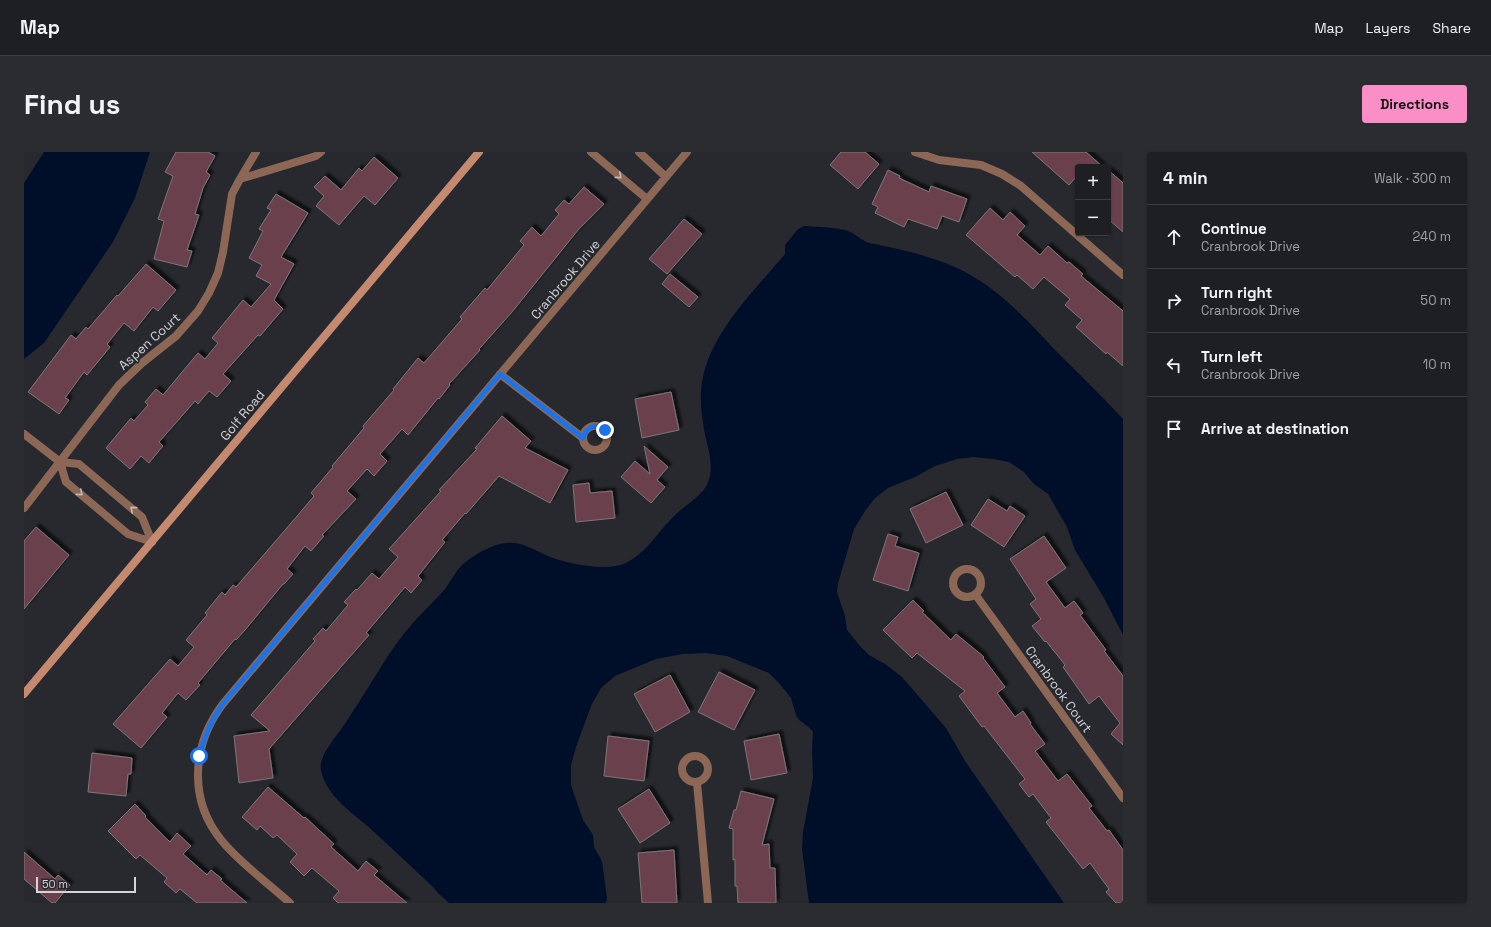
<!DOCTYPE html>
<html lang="en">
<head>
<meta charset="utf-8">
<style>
  body { margin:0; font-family:"Space Grotesk",sans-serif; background:#2a2c2f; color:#f1f3f6 }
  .controls { position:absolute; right:12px; top:12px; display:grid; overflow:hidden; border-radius:4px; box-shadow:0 1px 3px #0004 }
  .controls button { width:36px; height:36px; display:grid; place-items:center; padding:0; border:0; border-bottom:1px solid #3b3d40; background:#1d1f22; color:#f1f3f6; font:20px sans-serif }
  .scale { position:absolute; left:12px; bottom:10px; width:100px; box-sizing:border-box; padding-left:4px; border:2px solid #d3d5d8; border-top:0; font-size:11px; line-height:14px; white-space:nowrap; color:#d3d5d8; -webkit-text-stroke:3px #27292e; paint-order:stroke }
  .stop { position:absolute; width:12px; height:12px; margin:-9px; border:3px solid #1a73e8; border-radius:50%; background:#fff }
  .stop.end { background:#1a73e8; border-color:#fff; box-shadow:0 1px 4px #0008 }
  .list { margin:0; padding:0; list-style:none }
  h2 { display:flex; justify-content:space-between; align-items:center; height:52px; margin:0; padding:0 16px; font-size:17px }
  h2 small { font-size:13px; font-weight:400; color:#a0a2a5 }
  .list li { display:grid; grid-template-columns:26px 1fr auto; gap:12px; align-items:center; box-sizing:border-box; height:64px; padding:0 16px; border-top:1px solid #3b3d40 }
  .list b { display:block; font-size:15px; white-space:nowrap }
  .list p { margin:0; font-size:13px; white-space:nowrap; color:#a0a2a5 }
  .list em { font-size:13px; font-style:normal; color:#a0a2a5 }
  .icon { flex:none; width:22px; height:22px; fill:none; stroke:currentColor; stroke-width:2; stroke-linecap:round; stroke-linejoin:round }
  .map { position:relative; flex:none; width:1099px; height:751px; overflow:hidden; border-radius:4px }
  header { display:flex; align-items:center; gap:24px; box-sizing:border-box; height:56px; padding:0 20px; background:#1d1f22; border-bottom:1px solid #3b3d40 }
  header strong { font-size:19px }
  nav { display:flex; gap:22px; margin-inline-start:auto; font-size:14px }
  .intro { display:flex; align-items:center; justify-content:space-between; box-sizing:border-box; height:96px; padding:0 24px }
  h1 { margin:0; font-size:28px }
  .button { padding:10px 18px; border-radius:4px; background:#fa8fc7; color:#111; font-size:14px; font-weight:700 }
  main { display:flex; gap:24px; padding:0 24px }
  aside { flex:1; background:#1d1f22; border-radius:4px; box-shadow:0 1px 3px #0004 }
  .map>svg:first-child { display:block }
  .water { fill:#000f29 }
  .building { fill:#6b414e; stroke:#7d7678; filter:url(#shadow) }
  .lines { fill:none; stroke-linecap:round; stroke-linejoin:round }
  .street { stroke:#8d6756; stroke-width:8 }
  .secondary { stroke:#c5896f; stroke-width:8 }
  .oneway { stroke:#c2bab8 }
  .route { stroke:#1a73e8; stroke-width:5 }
  .labels { text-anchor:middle; stroke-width:3.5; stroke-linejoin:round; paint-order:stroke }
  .street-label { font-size:13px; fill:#d3d5d8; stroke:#27292e }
</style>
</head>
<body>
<header>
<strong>Map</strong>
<nav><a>Map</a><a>Layers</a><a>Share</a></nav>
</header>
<div class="intro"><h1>Find us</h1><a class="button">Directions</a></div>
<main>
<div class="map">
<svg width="1099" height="751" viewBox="0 0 1099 751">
  <defs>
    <filter id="shadow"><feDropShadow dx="3.5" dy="-3.5" stdDeviation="1" flood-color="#0009"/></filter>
  </defs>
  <rect width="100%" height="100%" fill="#27292e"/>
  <path class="water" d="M 20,0 L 126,0 L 111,46 L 89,90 L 20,191 L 0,207 L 0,31 Z
    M 780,74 C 794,75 808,75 821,78 C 833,81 839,92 851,92 C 879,98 907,104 933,116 C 974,135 1003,168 1033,200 C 1055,222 1078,244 1099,267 L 1099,483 L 1080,446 L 1051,398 L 1043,375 L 1024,342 L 1010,332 L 1000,320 L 985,310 L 969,307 L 950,305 L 933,307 L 911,314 L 891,325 L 864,336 L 851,346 L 841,359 L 830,377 L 814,431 L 813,440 L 821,464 L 823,478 L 836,494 L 845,503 L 861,512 L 878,525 L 922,576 L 941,609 L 1040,751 L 785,751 L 778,697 L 779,680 L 789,626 L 788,598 L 789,580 L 786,576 L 775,568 L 772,563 L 767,546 L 755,531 L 745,521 L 703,504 L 682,501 L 659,502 L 632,507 L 591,524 L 577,536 L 567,554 L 552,595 L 547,613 L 547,633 L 559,668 L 569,683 L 570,695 L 578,709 L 583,746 L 582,751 L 425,751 L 414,741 L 410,736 C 390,717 370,698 350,680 C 330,661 304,647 297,619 C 296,614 297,609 299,605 C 301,599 306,593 309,588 C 317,578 324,567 331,556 C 350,528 365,498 388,472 C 398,460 411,449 421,437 C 427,429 431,420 438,413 C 446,406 457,399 467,395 C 492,385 503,395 526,405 C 545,412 583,420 602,411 C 623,400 634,380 650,364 C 658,356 668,350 676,342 C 693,326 686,303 681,283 C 678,266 675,247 678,230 C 686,181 730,139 761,102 L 761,93 L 774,77 Z"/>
  <path class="building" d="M 152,0 L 184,0 L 191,4 L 182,20 L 186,23 L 179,36 L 171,62 L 175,63 L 163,98 L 168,99 L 163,115 L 130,107 L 140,69 L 134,67 L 149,24 L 141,20 Z
    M 817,0 L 841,0 L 855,12 L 834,37 L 806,13 Z
    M 1008,0 L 1062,0 L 1079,15 L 1054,15 L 1054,23 L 1045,33 Z
    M 350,5 L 374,26 L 351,53 L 340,44 L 315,73 L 292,54 L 300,44 L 290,35 L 301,24 L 317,38 L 335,16 L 338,19 Z
    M 864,18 L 876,24 L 875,26 L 905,40 L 907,34 L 943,47 L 935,70 L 918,64 L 913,77 L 884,67 L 880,75 L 851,61 L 854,55 L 848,52 Z
    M 1084,18 L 1099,31 L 1099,80 L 1084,67 Z
    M 560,35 L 580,52 L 554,78 L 488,160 L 455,197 L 456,198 L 425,232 L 426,233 L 415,247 L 414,246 L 384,283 L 378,277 L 356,302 L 363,309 L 350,324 L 343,317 L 323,339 L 332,347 L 298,383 L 300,384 L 287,399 L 281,394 L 263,417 L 269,422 L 260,432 L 259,432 L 221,478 L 212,488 L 211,487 L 174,531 L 176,533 L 162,548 L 154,541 L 138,561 L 143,565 L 117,596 L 89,572 L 146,507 L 154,514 L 170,495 L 162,488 L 183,463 L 181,461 L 198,440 L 201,443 L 209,433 L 212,435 L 274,363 L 290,344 L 287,341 L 309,315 L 308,314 L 340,276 L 339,274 L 370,238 L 369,237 L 394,206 L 400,211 L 438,167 L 436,165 L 461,136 L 463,138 L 500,93 L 496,89 L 508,75 L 517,84 L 535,62 L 531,58 L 540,48 L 545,52 Z
    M 252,42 L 284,61 L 257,105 L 270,112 L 250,148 L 259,157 L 236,184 L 234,183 L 199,222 L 207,229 L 193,245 L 185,239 L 174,252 L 171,249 L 135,290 L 139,294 L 125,311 L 117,304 L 106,317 L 82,296 L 107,266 L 110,269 L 124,253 L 121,250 L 132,237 L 139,243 L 174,201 L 181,207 L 194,191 L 188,186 L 219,148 L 227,155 L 247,132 L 232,124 L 238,113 L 225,106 L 239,79 L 235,77 L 247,58 L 243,56 Z
    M 966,56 L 979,68 L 986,60 L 1001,74 L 993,83 L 1016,103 L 1024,94 L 1043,111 L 1045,110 L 1059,122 L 1057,124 L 1099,159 L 1099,214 L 1083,200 L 1082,202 L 1052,175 L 1058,168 L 1041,153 L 1046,147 L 1020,125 L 1009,137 L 993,123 L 991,125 L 942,83 Z
    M 660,67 L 678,82 L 643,122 L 625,107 Z
    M 122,112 L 152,138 L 134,159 L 129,155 L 110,179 L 100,171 L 83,192 L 86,195 L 63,223 L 60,220 L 41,246 L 45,248 L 35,262 L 4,240 L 47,183 L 52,187 L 62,175 L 64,177 L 93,143 L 94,144 Z
    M 646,122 L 674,145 L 665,155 L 638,132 Z
    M 647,240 L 655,278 L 618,286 L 611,247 Z
    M 478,264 L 507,289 L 501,296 L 544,318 L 526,351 L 475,324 L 442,362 L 441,361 L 418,388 L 421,390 L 394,424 L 398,428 L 387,441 L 381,435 L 342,481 L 345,483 L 245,597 L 249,626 L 215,631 L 210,584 L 246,579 L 227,563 L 291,489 L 289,487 L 299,476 L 302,479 L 324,453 L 320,450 L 332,437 L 333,438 L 348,421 L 355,427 L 374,405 L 365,397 L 417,339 L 415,338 L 453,297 L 451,296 Z
    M 620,294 L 644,315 L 633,328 L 641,335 L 627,351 L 597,325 L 611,309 L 626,322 Z
    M 565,331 L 566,341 L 588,339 L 591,366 L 552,370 L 549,333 Z
    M 922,340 L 939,373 L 902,391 L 886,357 Z
    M 964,347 L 983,359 L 986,354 L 1001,364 L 980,395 L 947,373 Z
    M 12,375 L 45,403 L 0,457 L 0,389 Z
    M 864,382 L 874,385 L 871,394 L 895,401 L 884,439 L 849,428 Z
    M 1020,384 L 1042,416 L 1022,430 L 1041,456 L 1050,449 L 1059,461 L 1056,463 L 1082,498 L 1080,499 L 1099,524 L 1099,593 L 1087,582 L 1096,571 L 1075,544 L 1065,552 L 1039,515 L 1041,513 L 1022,489 L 1021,490 L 1008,474 L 1017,467 L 1006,452 L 1012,447 L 986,407 Z
    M 889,448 L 900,459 L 898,460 L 927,488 L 932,482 L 960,505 L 959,506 L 981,535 L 973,541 L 991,565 L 999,559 L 1007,571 L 1006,572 L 1021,592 L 1011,599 L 1034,629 L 1043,622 L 1068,654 L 1065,656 L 1083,679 L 1085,678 L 1099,698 L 1099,751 L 1092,751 L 1082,740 L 1085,737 L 1066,711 L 1059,717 L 1022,670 L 1027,666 L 1009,642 L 1005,645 L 995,632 L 1001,627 L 960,574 L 958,575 L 935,544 L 941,539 L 893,501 L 888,506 L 859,478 Z
    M 695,520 L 731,538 L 710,578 L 674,560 Z
    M 646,523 L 666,560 L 631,580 L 610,542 Z
    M 755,582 L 763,621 L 727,628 L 720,589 Z
    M 584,584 L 625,589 L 620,629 L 580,624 Z
    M 68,601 L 108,606 L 107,622 L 104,622 L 102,644 L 64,640 Z
    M 244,635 L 280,666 L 281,665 L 310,692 L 307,695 L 334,719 L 342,709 L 354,719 L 350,723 L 383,751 L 314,751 L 309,746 L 315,739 L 288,716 L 280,724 L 266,710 L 273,702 L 253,683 L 249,686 L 236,674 L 233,678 L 218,665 Z
    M 625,637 L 646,671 L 616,691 L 594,657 Z
    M 717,639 L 750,647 L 738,693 L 745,692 L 746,716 L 751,716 L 752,751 L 714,751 L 713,734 L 711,734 L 711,707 L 709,708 L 709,677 L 705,676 L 710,658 L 712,658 Z
    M 111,652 L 122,664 L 121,665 L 146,690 L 153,681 L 167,694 L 159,702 L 183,723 L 187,718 L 198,727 L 196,728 L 223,751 L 173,751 L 156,737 L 152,741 L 140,730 L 143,726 L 116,703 L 112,707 L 84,679 Z
    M 650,698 L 653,751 L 618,751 L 614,701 Z
    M 0,700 L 31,727 L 34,723 L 46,733 L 31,751 L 28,751 L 0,727 Z"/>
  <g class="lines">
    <path class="street" d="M 232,0 L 216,27 L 292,4 L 297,0
      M 567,0 L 623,47
      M 615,0 L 642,25
      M 891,0 L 915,8 L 957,13 L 978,22 L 997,34 L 1099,123
      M 476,222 L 559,286
      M559 286a12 12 0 1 1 24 0a12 12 0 1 1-24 0Z
      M 0,282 L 36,310 L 55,312 L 118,365 L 128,390
      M 36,310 L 42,330 L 104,382 L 128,390
      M 0,356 L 95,233 L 118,211 L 152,184 L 174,159 L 185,141 L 194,121 L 199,100 L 208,42 L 216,27
      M929 431a14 14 0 1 1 28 0a14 14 0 1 1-28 0Z
      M 951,442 L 1099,646
      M658 617a13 13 0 1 1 26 0a13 13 0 1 1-26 0Z
      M 673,631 L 684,751
      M 266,751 C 244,731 217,712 198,689 C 164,648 168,594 198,553 L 663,0"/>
    <path class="secondary" d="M 0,542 L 455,0"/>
  </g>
  <defs><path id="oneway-chevron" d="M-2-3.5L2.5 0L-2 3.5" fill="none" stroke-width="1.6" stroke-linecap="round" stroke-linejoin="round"/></defs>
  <g class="oneway">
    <use href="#oneway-chevron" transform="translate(595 24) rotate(40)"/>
    <use href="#oneway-chevron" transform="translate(56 341) rotate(40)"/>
    <use href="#oneway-chevron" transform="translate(109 357) rotate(-140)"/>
  </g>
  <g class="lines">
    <path class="route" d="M 175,604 C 181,584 186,570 198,553 L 476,222 L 559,286 C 562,275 571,271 581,278"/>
  </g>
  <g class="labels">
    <g class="street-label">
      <text transform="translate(541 127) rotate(-50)" y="5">Cranbrook Drive</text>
      <text transform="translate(125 189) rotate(-42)" y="5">Aspen Court</text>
      <text transform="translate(218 263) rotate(-50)" y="5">Golf Road</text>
      <text transform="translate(1035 537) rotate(54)" y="5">Cranbrook Court</text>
    </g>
  </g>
</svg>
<div class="controls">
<button>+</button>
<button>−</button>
</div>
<div class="scale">50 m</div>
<div class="stop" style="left:175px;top:604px"></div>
<div class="stop end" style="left:581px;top:278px"></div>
</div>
<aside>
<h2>4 min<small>Walk · 300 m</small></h2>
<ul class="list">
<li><svg class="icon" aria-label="ahead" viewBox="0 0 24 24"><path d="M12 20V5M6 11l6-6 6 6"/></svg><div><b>Continue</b><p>Cranbrook Drive</p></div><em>240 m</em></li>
<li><svg class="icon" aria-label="right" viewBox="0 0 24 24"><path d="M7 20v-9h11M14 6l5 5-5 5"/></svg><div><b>Turn right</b><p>Cranbrook Drive</p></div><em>50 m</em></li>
<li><svg class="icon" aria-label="left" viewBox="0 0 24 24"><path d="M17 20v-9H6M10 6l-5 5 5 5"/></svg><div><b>Turn left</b><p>Cranbrook Drive</p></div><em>10 m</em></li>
<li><svg class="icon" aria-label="arrive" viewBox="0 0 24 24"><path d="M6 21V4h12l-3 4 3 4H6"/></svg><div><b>Arrive at destination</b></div></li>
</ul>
</aside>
</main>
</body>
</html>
